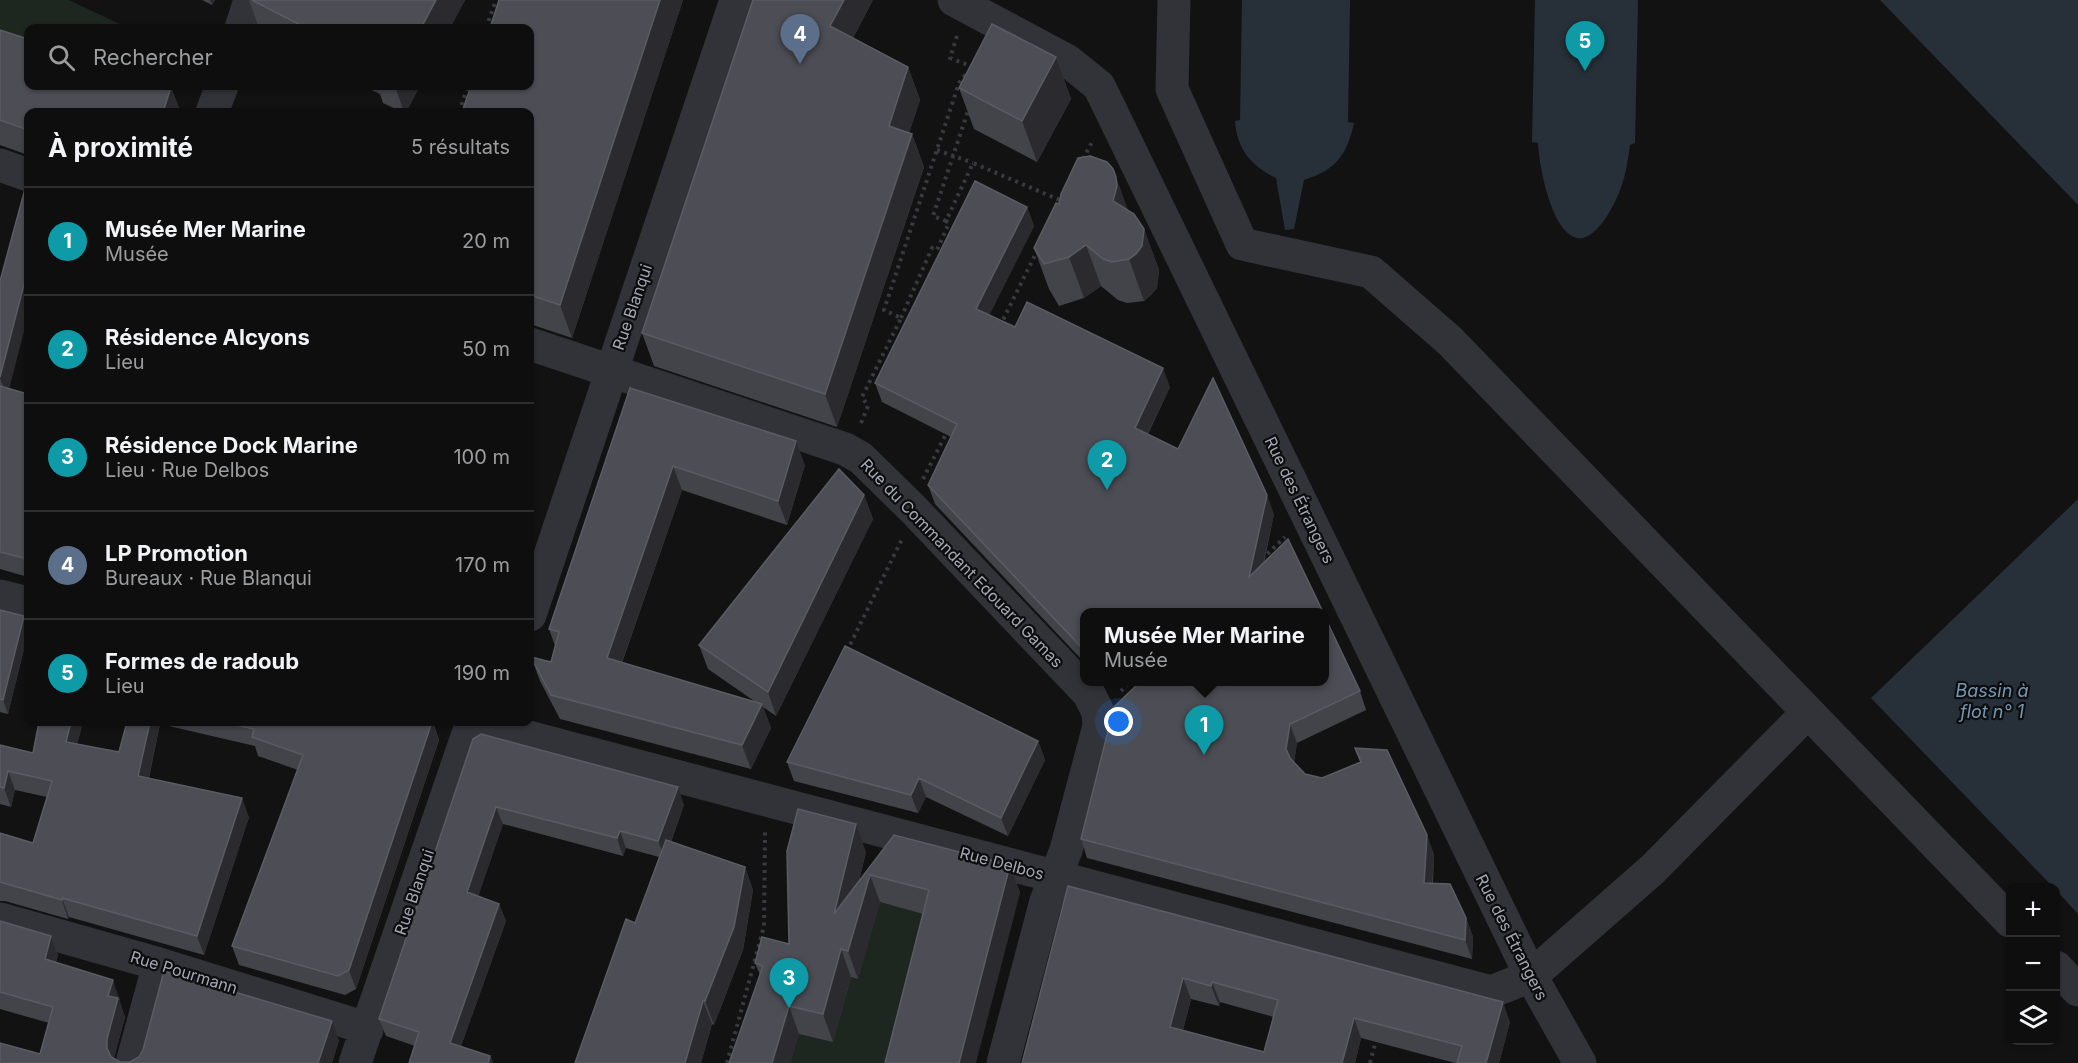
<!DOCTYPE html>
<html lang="fr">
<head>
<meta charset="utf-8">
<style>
  body { margin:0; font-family:Inter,sans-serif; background:#171717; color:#f1f3f6 }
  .controls { position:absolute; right:18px; bottom:18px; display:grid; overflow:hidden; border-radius:12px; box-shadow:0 2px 4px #0004 }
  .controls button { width:54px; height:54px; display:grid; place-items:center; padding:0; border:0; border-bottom:2px solid #2e2e2e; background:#0e0e0e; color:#f1f3f6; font:30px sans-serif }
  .you { position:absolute; left:1119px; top:722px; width:21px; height:21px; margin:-15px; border:4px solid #fff; border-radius:50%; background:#1a73e8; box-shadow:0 0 0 9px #1a73e833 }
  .badge { display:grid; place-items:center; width:39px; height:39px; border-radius:50%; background:#1a73e8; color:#fff; font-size:20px; font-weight:700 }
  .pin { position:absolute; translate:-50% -50px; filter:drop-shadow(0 2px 3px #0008) }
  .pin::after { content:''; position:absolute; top:32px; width:21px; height:18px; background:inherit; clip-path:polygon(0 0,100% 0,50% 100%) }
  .popup { position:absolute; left:1080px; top:608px; width:249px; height:78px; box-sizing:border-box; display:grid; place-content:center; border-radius:12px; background:#0e0e0e; filter:drop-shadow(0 2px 4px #0005); font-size:20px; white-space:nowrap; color:#9b9c9e }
  .popup b { font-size:22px; color:#f1f3f6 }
  .popup::after { content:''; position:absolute; left:50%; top:100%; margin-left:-12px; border:12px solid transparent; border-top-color:#0e0e0e }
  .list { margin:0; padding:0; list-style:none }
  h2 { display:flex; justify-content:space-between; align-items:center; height:78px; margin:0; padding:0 24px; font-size:26px }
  h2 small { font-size:20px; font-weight:400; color:#9b9c9e }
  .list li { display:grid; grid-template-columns:39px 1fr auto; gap:18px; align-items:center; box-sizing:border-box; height:108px; padding:0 24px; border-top:2px solid #2e2e2e }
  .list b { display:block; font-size:22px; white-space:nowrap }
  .list p { margin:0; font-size:20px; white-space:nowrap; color:#9b9c9e }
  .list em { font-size:20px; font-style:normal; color:#9b9c9e }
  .icon { flex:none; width:33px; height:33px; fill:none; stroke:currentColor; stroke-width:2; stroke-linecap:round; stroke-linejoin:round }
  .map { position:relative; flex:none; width:2078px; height:1063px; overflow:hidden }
  .search { position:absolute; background:#0e0e0e; box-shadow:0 2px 4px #0004; left:24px; top:24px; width:510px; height:66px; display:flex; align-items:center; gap:15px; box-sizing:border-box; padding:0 21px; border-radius:12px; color:#9b9c9e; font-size:22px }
  .panel { position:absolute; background:#0e0e0e; box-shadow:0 2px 4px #0004; left:24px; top:108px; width:510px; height:618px; border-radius:12px }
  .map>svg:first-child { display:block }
  .green { fill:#1d261f }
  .water { fill:#273038 }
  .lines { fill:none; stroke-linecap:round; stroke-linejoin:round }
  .path { stroke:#383a40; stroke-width:4; stroke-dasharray:3 4.5; stroke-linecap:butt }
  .minor { stroke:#323339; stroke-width:33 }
  .wall { fill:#424449; fill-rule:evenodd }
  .shaded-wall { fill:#2b2b2f }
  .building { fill:#4d4e55; stroke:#5a5c64; stroke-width:1.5; fill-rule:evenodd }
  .labels { text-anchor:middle; stroke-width:4.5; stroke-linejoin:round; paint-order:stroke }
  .street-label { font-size:16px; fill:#a2a8b5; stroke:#0d0d0e }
  .water-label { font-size:18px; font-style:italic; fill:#7597b4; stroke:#0d0d0e }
</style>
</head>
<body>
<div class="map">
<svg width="2078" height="1063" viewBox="0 0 2078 1063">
  <rect width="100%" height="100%" fill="#121213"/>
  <path class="green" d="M 0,0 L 69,0 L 128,28 L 28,28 L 28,65 L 0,55 Z
    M 880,902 L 939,918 L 902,1063 L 790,1063 L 799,1034 L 833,1041 L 799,962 L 858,979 Z"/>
  <path class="water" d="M 1242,0 L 1350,0 L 1348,122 L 1354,123 C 1347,155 1336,170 1304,180 L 1294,229 L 1285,230 L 1276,178 C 1251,166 1237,149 1235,121 L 1240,120 Z
    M 1535,0 L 1638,0 L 1635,143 L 1630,145 C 1628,160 1626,175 1620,190 C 1615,204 1596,242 1577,238 C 1551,232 1539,165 1538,143 L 1532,142 Z
    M 1880,0 L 2078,0 L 2078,205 Z
    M 2078,499 L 2078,914 L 2056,890 L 2056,888 L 2053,887 L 1871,698 Z"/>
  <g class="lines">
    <path class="path" d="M 486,28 L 496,0
      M 957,36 L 950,58 L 973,67 L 972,69
      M 459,112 L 468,86
      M 937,150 L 973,163
      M 1083,159 L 1092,142
      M 946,221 L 933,216 L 969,108
      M 901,318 L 932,248 L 937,250 L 949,223 L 946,221 L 973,163 L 1062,201
      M 1000,326 L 1038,249
      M 861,423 L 868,406 L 862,397 L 901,318 L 884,310 L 959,83 L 966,74
      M 923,479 L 947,432
      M 1262,559 L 1285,537
      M 847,651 L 902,539
      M 1121,691 L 1130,682
      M 727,1063 L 764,926 L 765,832
      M 1370,1063 L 1377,1037"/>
    <path class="minor" d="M 954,0 L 1068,61 L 1099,86 L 1531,976 L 1580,1063
      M 1174,0 L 1172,89 L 1242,244 L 1371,272 L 1450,341 L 1808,712
      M 241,28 L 250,0
      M 212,112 L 222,86
      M 0,165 L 28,175
      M 530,344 L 845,449 L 861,458 L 912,508 L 1089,694 L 1098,712 L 1099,726 L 1066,850 L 1046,901 L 1003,1063
      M 0,596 L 28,603
      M 530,615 L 736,0
      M 472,722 L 1491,992 L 1531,976 L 1653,869 L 1808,712 L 2010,921
      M 0,919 L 159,964 L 350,1023 L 367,1030
      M 2056,967 L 2078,990
      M 132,1063 L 159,964
      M 355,1063 L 472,722"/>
  </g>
  <path class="wall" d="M 202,0 L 215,0 L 212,5 Z
    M 249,0 L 465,0 L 450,28 L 259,28 Z
    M 499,0 L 683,0 L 572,338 L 530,324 L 530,112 Z
    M 873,0 L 853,38 L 908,67 L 920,100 L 909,133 L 912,134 L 924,167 L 837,427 L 654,366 L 642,333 Z
    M 0,30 L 28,112 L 28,155 L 0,145 Z
    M 1056,57 L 1071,99 L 1037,162 L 974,129 L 959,88 Z
    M 363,86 L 420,86 L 406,112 L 402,112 L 383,103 L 380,94 Z
    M 1059,204 L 1128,210 L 1144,229 L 1159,270 L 1157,288 L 1151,295 L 1144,301 L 1127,303 L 1118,300 L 1101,286 L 1084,298 L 1059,306 L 1049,289 L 1034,248 Z
    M 1027,207 L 1034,226 L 989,315 L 1015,327 L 1170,387 L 1148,434 L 1274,514 L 1264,563 L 1323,612 L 1084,612 L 1084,662 L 935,504 L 928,485 L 951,437 L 882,402 L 875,383 Z
    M 0,281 L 9,389 L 28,394 L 28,577 L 0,569 Z
    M 630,388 L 805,465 L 787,525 L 682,490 L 622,663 L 757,703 L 708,669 L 699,645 L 864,495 L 873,519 L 776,716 L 763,707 L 771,728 L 751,769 L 560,719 L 540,681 L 531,657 L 551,662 L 555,646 L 549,629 Z
    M 0,610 L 24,616 L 28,629 L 28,633 L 8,714 L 0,712 Z
    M 1141,681 L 1360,691 L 1366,710 L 1297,743 L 1294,762 L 1305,774 L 1322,778 L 1360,762 L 1355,748 L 1434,854 L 1433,883 L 1466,918 L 1473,937 L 1472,959 L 1087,858 L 1081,839 Z
    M 83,722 L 77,744 L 119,752 L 127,722 L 433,722 L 439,740 L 356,989 L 345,995 L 239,965 L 232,946 L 298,770 L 258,756 L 255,746 L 160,724 L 149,778 L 249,817 L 204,955 L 69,917 L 68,919 L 5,901 L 0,901 L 0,833 L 33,843 L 47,797 L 15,790 L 11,807 L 0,804 L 0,745 L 33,753 Z
    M 473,739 L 684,805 L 671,842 L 745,867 L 753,890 L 743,950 L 714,1025 L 712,1024 L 701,1063 L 575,1063 L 635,923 L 659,857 L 626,848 L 623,856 L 503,824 L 478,896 L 499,904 L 506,921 L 461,1046 L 490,1056 L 493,1063 L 409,1063 L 415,1046 L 386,1036 L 379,1019 Z
    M 1038,741 L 1045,760 L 1008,836 L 926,797 L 918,813 L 794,781 L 787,762 Z
    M 894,835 L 1010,865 L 1020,893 L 923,914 L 880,902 L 858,979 L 851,977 L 833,1042 L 799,1034 L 790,1063 L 729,1063 L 760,975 L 755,963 L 789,944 L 866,852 L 859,881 Z
    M 1068,886 L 1510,1022 L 1499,1063 L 1455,1063 L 1361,1038 L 1355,1063 L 1022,1063 ZM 1191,999 L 1219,1006 L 1220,1002 L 1274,1017 L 1264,1052 L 1183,1030 Z
    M 0,921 L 51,936 L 58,955 L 56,962 L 120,999 L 119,1001 L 125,1017 L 114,1058 L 120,1062 L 130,1062 L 339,1040 L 332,1063 L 0,1063 L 40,1054 L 49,1023 L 0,1009 Z"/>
  <path class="shaded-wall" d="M 210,0 L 215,0 L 212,5 Z
    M 436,0 L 465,0 L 450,28 L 421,28 Z
    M 660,0 L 683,0 L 572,338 L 560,305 Z
    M 844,0 L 873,0 L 842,58 L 830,26 Z
    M 1056,57 L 1071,99 L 1037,162 L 1022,121 Z
    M 908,67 L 920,100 L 901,158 L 889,126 Z
    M 395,86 L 420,86 L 406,112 L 404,112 Z
    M 171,87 L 181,112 L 163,112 Z
    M 912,134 L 924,167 L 837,427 L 825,394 Z
    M 1116,177 L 1131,218 L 1113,201 Z
    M 1027,207 L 1034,226 L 983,328 L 976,309 Z
    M 1144,229 L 1159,270 L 1157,288 L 1151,295 L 1144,301 L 1129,259 Z
    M 1086,245 L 1101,286 L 1084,298 L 1069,257 Z
    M 28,269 L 28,316 L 7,397 L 0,378 Z
    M 1163,368 L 1170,387 L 1141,447 L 1135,428 Z
    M 796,441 L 805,465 L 787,525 L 778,501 Z
    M 673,466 L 682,490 L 615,682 L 607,658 Z
    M 864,495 L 873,519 L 776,716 L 768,692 Z
    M 1267,495 L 1274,514 L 1256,596 L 1249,577 Z
    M 24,616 L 28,629 L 28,633 L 8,714 L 3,700 Z
    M 762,704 L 771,728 L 751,769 L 742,745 Z
    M 71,722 L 83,722 L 73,761 L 66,742 Z
    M 150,722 L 159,722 L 160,724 L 145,795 L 138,776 Z
    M 432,722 L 439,740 L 356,989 L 349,970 Z
    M 1290,724 L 1297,743 L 1293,768 L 1286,749 Z
    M 1038,741 L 1045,760 L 1008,836 L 1001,818 Z
    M 8,771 L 15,790 L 11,807 L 4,788 Z
    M 919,778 L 926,797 L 918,813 L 911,795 Z
    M 678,787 L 684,805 L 665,858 L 658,841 Z
    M 242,798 L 249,817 L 204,955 L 197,936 Z
    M 496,807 L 503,824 L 474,909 L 467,892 Z
    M 856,824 L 866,852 L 844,941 L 834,914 Z
    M 620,831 L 626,848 L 623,856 L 617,838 Z
    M 1427,835 L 1434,854 L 1431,902 L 1424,883 Z
    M 1010,865 L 1020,893 L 976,1063 L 959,1063 Z
    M 745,867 L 753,890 L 743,950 L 714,1025 L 705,1001 Z
    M 870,875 L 880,902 L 858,979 L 848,951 Z
    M 62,898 L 69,917 L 68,919 L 62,900 Z
    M 499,904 L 506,921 L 456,1060 L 450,1043 Z
    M 1466,918 L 1473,937 L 1472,959 L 1465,940 Z
    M 51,936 L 58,955 L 51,978 L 45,959 Z
    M 841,949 L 851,977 L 833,1042 L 823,1014 Z
    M 1183,978 L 1191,999 L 1178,1048 L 1170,1027 Z
    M 113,980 L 125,1017 L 114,1058 L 114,1063 L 107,1048 L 108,996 Z
    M 1212,982 L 1220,1002 L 1219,1006 L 1211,986 Z
    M 703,1001 L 712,1024 L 701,1063 L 685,1063 Z
    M 1503,1002 L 1510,1022 L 1499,1063 L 1486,1063 Z
    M 789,1006 L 799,1034 L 790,1063 L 772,1063 Z
    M 1354,1018 L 1361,1038 L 1355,1063 L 1342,1063 Z
    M 332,1021 L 339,1040 L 332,1063 L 318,1063 Z
    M 490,1056 L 493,1063 L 488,1063 Z"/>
  <path class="building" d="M 252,0 L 436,0 L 421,28 L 306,28 Z
    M 499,0 L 660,0 L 560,305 L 530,295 L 530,112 L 462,112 L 471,86 L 530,86 L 530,28 L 490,28 Z
    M 753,0 L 844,0 L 830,26 L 908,67 L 889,126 L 912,134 L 825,394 L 642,333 Z
    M 992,24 L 1056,57 L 1022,121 L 959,88 Z
    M 0,30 L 28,39 L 28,86 L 168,86 L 171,87 L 163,112 L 28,112 L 28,130 L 0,120 Z
    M 1090,156 L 1107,162 L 1113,169 L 1116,177 L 1117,186 L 1113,201 L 1134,214 L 1144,229 L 1142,246 L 1136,254 L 1129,259 L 1112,262 L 1103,259 L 1086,245 L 1069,257 L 1044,264 L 1034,248 L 1056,203 L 1059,204 L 1061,194 L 1078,158 Z
    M 975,181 L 1027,207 L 976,309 L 1015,327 L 1027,302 L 1163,368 L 1135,428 L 1178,449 L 1213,378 L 1267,495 L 1249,577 L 1288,539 L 1323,612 L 1084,612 L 1084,650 L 928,485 L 957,424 L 875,383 Z
    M 25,189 L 28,190 L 28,269 L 0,377 L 0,281 Z
    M 0,386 L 28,394 L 28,559 L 0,552 Z
    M 630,388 L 796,441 L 778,501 L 673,466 L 607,658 L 762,704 L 742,745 L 551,695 L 531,657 L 551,662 L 559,632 L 549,629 Z
    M 839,469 L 864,495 L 768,692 L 699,645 Z
    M 0,610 L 24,616 L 3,700 L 0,699 Z
    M 1324,615 L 1360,691 L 1290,724 L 1286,749 L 1290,758 L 1305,774 L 1322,778 L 1361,762 L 1355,748 L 1387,750 L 1427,835 L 1424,883 L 1450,884 L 1466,918 L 1465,940 L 1081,839 L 1114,707 L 1141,681 L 1324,681 Z
    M 845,646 L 1038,741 L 1001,818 L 919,778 L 911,795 L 787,762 Z
    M 39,722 L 71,722 L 66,742 L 119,752 L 127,722 L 150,722 L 138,776 L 242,798 L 197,936 L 62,898 L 62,900 L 0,882 L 0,833 L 33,843 L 52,781 L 8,771 L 4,788 L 0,787 L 0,745 L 33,753 Z
    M 223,722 L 432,722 L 349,970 L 338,976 L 232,946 L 303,755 L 252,737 L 254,729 Z
    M 481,734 L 678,787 L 658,841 L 620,831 L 617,838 L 496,807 L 467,892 L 499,904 L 450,1043 L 490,1056 L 488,1063 L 409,1063 L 419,1032 L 379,1019 L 473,739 Z
    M 798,809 L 856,824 L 834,914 L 894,835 L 1010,865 L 959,1063 L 885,1063 L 929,890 L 870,875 L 848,951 L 841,949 L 823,1014 L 789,1006 L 772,1063 L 729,1063 L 763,966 L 755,963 L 762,937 L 789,944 L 787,851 Z
    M 666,840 L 745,867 L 734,927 L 705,1001 L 703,1001 L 685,1063 L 575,1063 L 626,919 L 635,923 Z
    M 1068,886 L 1503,1002 L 1486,1063 L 1457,1063 L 1462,1046 L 1354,1018 L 1342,1063 L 1022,1063 ZM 1183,978 L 1211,986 L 1212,982 L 1278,1000 L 1264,1052 L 1170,1027 Z
    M 0,921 L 51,936 L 45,959 L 113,980 L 108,996 L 118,998 L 107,1039 L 107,1048 L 111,1057 L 120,1062 L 130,1062 L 139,1057 L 143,1050 L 164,971 L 332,1021 L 318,1063 L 0,1063 L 0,1043 L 40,1054 L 53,1007 L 0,992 Z"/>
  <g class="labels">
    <g class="street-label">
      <text transform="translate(632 307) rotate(-71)" y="6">Rue Blanqui</text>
      <text transform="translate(1300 500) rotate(64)" y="6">Rue des Étrangers</text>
      <text transform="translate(962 563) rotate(46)" y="6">Rue du Commandant Edouard Gamas</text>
      <text transform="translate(1002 863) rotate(15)" y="6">Rue Delbos</text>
      <text transform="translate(414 892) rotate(-71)" y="6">Rue Blanqui</text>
      <text transform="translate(1512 937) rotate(63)" y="6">Rue des Étrangers</text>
      <text transform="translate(184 972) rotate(17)" y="6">Rue Pourmann</text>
    </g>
    <g class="water-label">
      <text x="1992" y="697">Bassin à<tspan x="1992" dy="21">flot n° 1</tspan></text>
    </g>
  </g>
</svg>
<div class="controls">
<button>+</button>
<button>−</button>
<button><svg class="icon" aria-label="layers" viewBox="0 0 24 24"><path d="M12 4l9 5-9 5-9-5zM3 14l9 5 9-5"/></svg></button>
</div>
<div class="you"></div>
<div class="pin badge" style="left:1204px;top:755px;background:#0f9aa8">1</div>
<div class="popup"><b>Musée Mer Marine</b>Musée</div>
<div class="pin badge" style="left:1107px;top:490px;background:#0f9aa8">2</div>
<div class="pin badge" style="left:789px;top:1008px;background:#0f9aa8">3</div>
<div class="pin badge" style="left:800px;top:64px;background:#5c6f8a">4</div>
<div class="pin badge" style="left:1585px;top:71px;background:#0f9aa8">5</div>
<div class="search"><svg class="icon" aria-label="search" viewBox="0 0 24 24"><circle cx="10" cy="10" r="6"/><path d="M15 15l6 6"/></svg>Rechercher</div>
<section class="panel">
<h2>À proximité<small>5 résultats</small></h2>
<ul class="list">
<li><span class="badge" style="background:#0f9aa8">1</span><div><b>Musée Mer Marine</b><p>Musée</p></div><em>20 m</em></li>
<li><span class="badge" style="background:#0f9aa8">2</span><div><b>Résidence Alcyons</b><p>Lieu</p></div><em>50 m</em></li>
<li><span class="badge" style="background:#0f9aa8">3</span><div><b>Résidence Dock Marine</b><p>Lieu · Rue Delbos</p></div><em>100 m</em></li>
<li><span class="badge" style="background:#5c6f8a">4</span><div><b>LP Promotion</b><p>Bureaux · Rue Blanqui</p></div><em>170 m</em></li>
<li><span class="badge" style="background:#0f9aa8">5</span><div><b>Formes de radoub</b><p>Lieu</p></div><em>190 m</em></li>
</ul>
</section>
</div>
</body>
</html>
